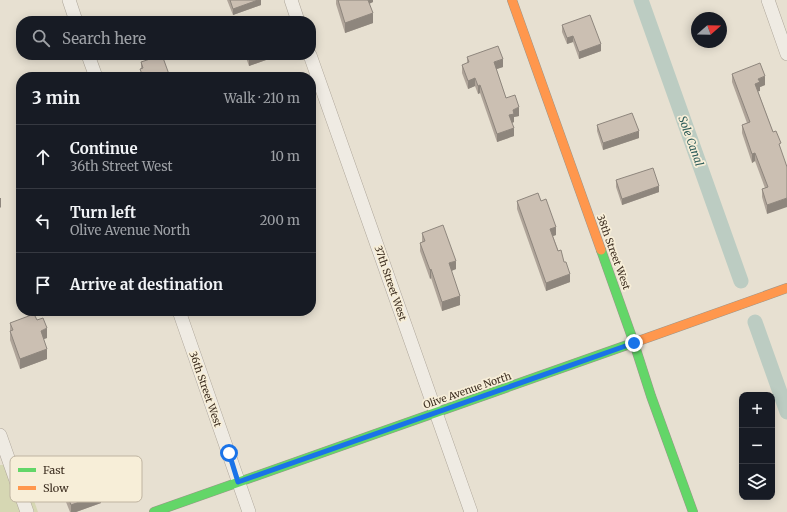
<!DOCTYPE html>
<html lang="en">
<head>
<meta charset="utf-8">
<style>
  body { margin:0; font-family:Merriweather,serif; background:#20242c; color:#f1f3f6 }
  .controls { position:absolute; right:12px; bottom:12px; display:grid; overflow:hidden; border-radius:8px; box-shadow:0 2px 10px #0003 }
  .controls button { width:36px; height:36px; display:grid; place-items:center; padding:0; border:0; border-bottom:1px solid #363941; background:#171b24; color:#f1f3f6; font:20px sans-serif }
  .compass { position:absolute; left:691px; top:12px; width:36px; height:36px; border-radius:50%; background:#171b24; box-shadow:0 2px 10px #0003; rotate:70deg }
  .stop { position:absolute; width:12px; height:12px; margin:-9px; border:3px solid #1a73e8; border-radius:50%; background:#fff }
  .stop.end { background:#1a73e8; border-color:#fff; box-shadow:0 1px 4px #0008 }
  .list { margin:0; padding:0; list-style:none }
  h2 { display:flex; justify-content:space-between; align-items:center; height:52px; margin:0; padding:0 16px; font-size:17px }
  h2 small { font-size:13px; font-weight:400; color:#9ea1a6 }
  .list li { display:grid; grid-template-columns:26px 1fr auto; gap:12px; align-items:center; box-sizing:border-box; height:64px; padding:0 16px; border-top:1px solid #363941 }
  .list b { display:block; font-size:15px; white-space:nowrap }
  .list p { margin:0; font-size:13px; white-space:nowrap; color:#9ea1a6 }
  .list em { font-size:13px; font-style:normal; color:#9ea1a6 }
  .icon { flex:none; width:22px; height:22px; fill:none; stroke:currentColor; stroke-width:2; stroke-linecap:round; stroke-linejoin:round }
  .map { position:relative; flex:none; width:787px; height:512px; overflow:hidden }
  .search { position:absolute; background:#171b24; box-shadow:0 2px 10px #0003; left:16px; top:16px; width:300px; height:44px; display:flex; align-items:center; gap:10px; box-sizing:border-box; padding:0 14px; border-radius:16px; color:#9ea1a6; font-size:15px }
  .panel { position:absolute; background:#171b24; box-shadow:0 2px 10px #0003; left:16px; top:72px; width:300px; height:244px; border-radius:16px }
  .map>svg:first-child { display:block }
  .green { fill:#d6d7b3 }
  .lines { fill:none; stroke-linecap:round; stroke-linejoin:round }
  .canal { stroke:#bcccc2; stroke-width:15 }
  .street-casing { stroke:#ada599; stroke-width:14 }
  .fast-casing { stroke:#9c958a; stroke-width:10 }
  .slow-casing { stroke:#9c958a; stroke-width:10 }
  .street { stroke:#efebe3; stroke-width:13 }
  .fast { stroke:#63d668; stroke-width:9 }
  .slow { stroke:#ff974d; stroke-width:9 }
  .wall { fill:#afa499 }
  .shaded-wall { fill:#8e867d }
  .building { fill:#cbbfb2; stroke:#8e867d }
  .route { stroke:#1a73e8; stroke-width:5 }
  .labels { text-anchor:middle; stroke-width:3.5; stroke-linejoin:round; paint-order:stroke }
  .street-label { font-size:10px; fill:#3d2e20; stroke:#f7eed8 }
  .water-label { font-size:11px; font-style:italic; fill:#2f5d5a; stroke:#f7eed8 }
  .key { fill:#f7eed8; stroke:#bfb4a1; stroke-width:1 }
  .key-label { font-size:11px; fill:#3d2e20 }
</style>
</head>
<body>
<div class="map">
<svg width="787" height="512" viewBox="0 0 787 512">
  <rect width="100%" height="100%" fill="#e7e0d1"/>
  <path class="green" d="M 21,464 L 38,512 L 0,512 L 0,465 Z"/>
  <g class="lines">
    <path class="canal" d="M 641,0 L 741,281
      M 755,322 L 787,412"/>
    <defs>
      <path id="street" d="M 69,0 L 76,21
        M 291,0 L 298,21
        M 768,0 L 787,54
        M 88,55 L 96,77
        M 310,55 L 471,512
        M 179,311 L 249,512
        M 0,435 L 27,512"/>
      <path id="fast" d="M 601,250 L 634,343 L 651,396 L 693,512
        M 154,512 L 630,344"/>
      <path id="slow" d="M 512,0 L 601,250
        M 630,344 L 787,288"/>
    </defs>
    <use href="#street" class="street-casing"/>
    <use href="#fast" class="fast-casing"/>
    <use href="#slow" class="slow-casing"/>
    <use href="#street" class="street"/>
    <use href="#fast" class="fast"/>
    <use href="#slow" class="slow"/>
  </g>
  <path class="wall" d="M 227,0 L 261,0 L 261,5 L 233,15 Z
    M 336,0 L 373,0 L 373,2 L 369,4 L 373,23 L 345,33 L 336,4 Z
    M 562,25 L 601,51 L 579,59 L 573,42 L 567,44 L 562,32 Z
    M 245,55 L 266,55 L 266,60 L 249,66 Z
    M 467,57 L 503,67 L 496,69 L 506,98 L 519,116 L 514,117 L 514,122 L 512,123 L 514,136 L 497,142 L 480,93 L 478,94 L 475,86 L 468,89 L 462,73 L 462,65 L 467,63 Z
    M 141,62 L 170,77 L 141,77 Z
    M 732,74 L 765,85 L 760,87 L 760,91 L 758,91 L 773,132 L 767,214 L 762,197 L 762,189 L 765,188 L 755,161 L 752,163 L 742,133 L 742,125 L 747,123 L 732,82 Z
    M 597,125 L 639,138 L 603,150 L 597,131 Z
    M 616,180 L 659,192 L 622,205 L 616,187 Z
    M 517,201 L 541,201 L 556,235 L 553,236 L 570,282 L 546,291 L 517,209 Z
    M 422,233 L 456,269 L 451,271 L 460,305 L 442,311 L 431,278 L 430,279 L 420,251 L 420,243 L 422,242 Z
    M 37,320 L 47,338 L 43,339 L 47,359 L 20,369 L 10,340 L 10,323 Z
    M 67,467 L 101,503 L 76,512 L 70,512 L 66,502 L 66,492 L 71,490 L 67,477 Z"/>
  <path class="shaded-wall" d="M 258,0 L 261,0 L 261,5 L 233,15 L 233,9 Z
    M 366,0 L 373,0 L 373,2 L 366,5 Z
    M 373,13 L 373,23 L 345,33 L 345,23 Z
    M 573,36 L 573,42 L 567,44 L 567,38 Z
    M 601,44 L 601,51 L 579,59 L 579,52 Z
    M 261,55 L 266,55 L 266,60 L 249,66 L 249,59 Z
    M 503,59 L 503,67 L 494,70 L 494,62 Z
    M 765,76 L 765,85 L 760,87 L 760,91 L 755,92 L 755,84 L 758,79 Z
    M 475,78 L 475,86 L 468,89 L 468,81 Z
    M 480,85 L 480,93 L 478,94 L 478,86 Z
    M 519,107 L 519,116 L 514,117 L 514,122 L 509,124 L 509,115 L 513,110 Z
    M 514,128 L 514,136 L 497,142 L 497,134 Z
    M 639,131 L 639,138 L 603,150 L 603,143 Z
    M 755,153 L 755,161 L 752,163 L 752,154 Z
    M 659,186 L 659,192 L 622,205 L 622,199 Z
    M 0,198 L 1,198 L 1,207 L 0,208 Z
    M 787,198 L 787,207 L 767,214 L 767,205 Z
    M 556,227 L 556,235 L 550,237 L 550,229 Z
    M 456,261 L 456,269 L 449,272 L 449,263 Z
    M 431,269 L 431,278 L 430,279 L 430,270 Z
    M 570,274 L 570,282 L 546,291 L 546,283 Z
    M 460,296 L 460,305 L 442,311 L 442,302 Z
    M 47,328 L 47,338 L 41,340 L 41,331 Z
    M 47,349 L 47,359 L 20,369 L 20,359 Z
    M 101,494 L 101,503 L 76,512 L 71,512 L 71,505 Z"/>
  <path class="building" d="M 230,0 L 258,0 L 233,9 Z
    M 338,0 L 368,0 L 373,13 L 345,23 Z
    M 590,15 L 601,44 L 579,52 L 573,36 L 567,38 L 562,25 Z
    M 498,46 L 503,59 L 494,62 L 506,98 L 515,95 L 519,107 L 513,110 L 514,114 L 509,115 L 514,128 L 497,134 L 480,85 L 478,86 L 475,78 L 468,81 L 462,65 L 469,62 L 467,57 Z
    M 162,55 L 170,77 L 143,77 L 140,69 L 143,68 L 141,62 Z
    M 248,55 L 261,55 L 249,59 Z
    M 760,63 L 765,76 L 758,79 L 760,82 L 755,84 L 773,132 L 776,131 L 781,143 L 779,144 L 787,167 L 787,198 L 767,205 L 762,189 L 768,187 L 755,153 L 752,154 L 742,125 L 750,122 L 732,74 Z
    M 632,113 L 639,131 L 603,143 L 597,125 Z
    M 653,168 L 659,186 L 622,199 L 616,180 Z
    M 538,193 L 541,201 L 546,199 L 556,227 L 550,229 L 558,251 L 561,250 L 564,262 L 566,262 L 570,274 L 546,283 L 517,201 Z
    M 443,225 L 456,261 L 449,263 L 460,296 L 442,302 L 431,269 L 430,270 L 420,243 L 425,241 L 422,233 Z
    M 34,314 L 37,320 L 43,318 L 47,328 L 41,331 L 47,349 L 20,359 L 10,331 L 13,330 L 10,323 Z
    M 89,459 L 101,494 L 71,505 L 66,492 L 74,489 L 67,467 Z"/>
  <g class="lines">
    <path class="route" d="M 229,453 L 238,482 L 634,343"/>
  </g>
  <g class="labels">
    <g class="street-label">
      <text transform="translate(614 252) rotate(70)" y="4">38th Street West</text>
      <text transform="translate(391 283) rotate(71)" y="4">37th Street West</text>
      <text transform="translate(206 389) rotate(71)" y="4">36th Street West</text>
      <text transform="translate(467 390) rotate(-19)" y="4">Olive Avenue North</text>
    </g>
    <g class="water-label">
      <text transform="translate(691 141) rotate(70)" y="4">Sole Canal</text>
    </g>
  </g>
  <rect x="10" y="456" width="132" height="46" rx="6" class="key"/>
  <rect x="18" y="468" width="18" height="4" fill="#63d668"/>
  <rect x="18" y="486" width="18" height="4" fill="#ff974d"/>
  <g class="key-label">
    <text x="43" y="474">Fast</text>
    <text x="43" y="492">Slow</text>
  </g>
</svg>
<div class="controls">
<button>+</button>
<button>−</button>
<button><svg class="icon" aria-label="layers" viewBox="0 0 24 24"><path d="M12 4l9 5-9 5-9-5zM3 14l9 5 9-5"/></svg></button>
</div>
<svg class="compass" viewBox="-18 -18 36 36"><path d="M0-13l5 13h-10z" fill="#e53935"/><path d="M0 13l5-13h-10z" fill="#9ea1a6"/></svg>
<div class="stop" style="left:229px;top:453px"></div>
<div class="stop end" style="left:634px;top:343px"></div>
<div class="search"><svg class="icon" aria-label="search" viewBox="0 0 24 24"><circle cx="10" cy="10" r="6"/><path d="M15 15l6 6"/></svg>Search here</div>
<section class="panel">
<h2>3 min<small>Walk · 210 m</small></h2>
<ul class="list">
<li><svg class="icon" aria-label="ahead" viewBox="0 0 24 24"><path d="M12 20V5M6 11l6-6 6 6"/></svg><div><b>Continue</b><p>36th Street West</p></div><em>10 m</em></li>
<li><svg class="icon" aria-label="left" viewBox="0 0 24 24"><path d="M17 20v-9H6M10 6l-5 5 5 5"/></svg><div><b>Turn left</b><p>Olive Avenue North</p></div><em>200 m</em></li>
<li><svg class="icon" aria-label="arrive" viewBox="0 0 24 24"><path d="M6 21V4h12l-3 4 3 4H6"/></svg><div><b>Arrive at destination</b></div></li>
</ul>
</section>
</div>
</body>
</html>
